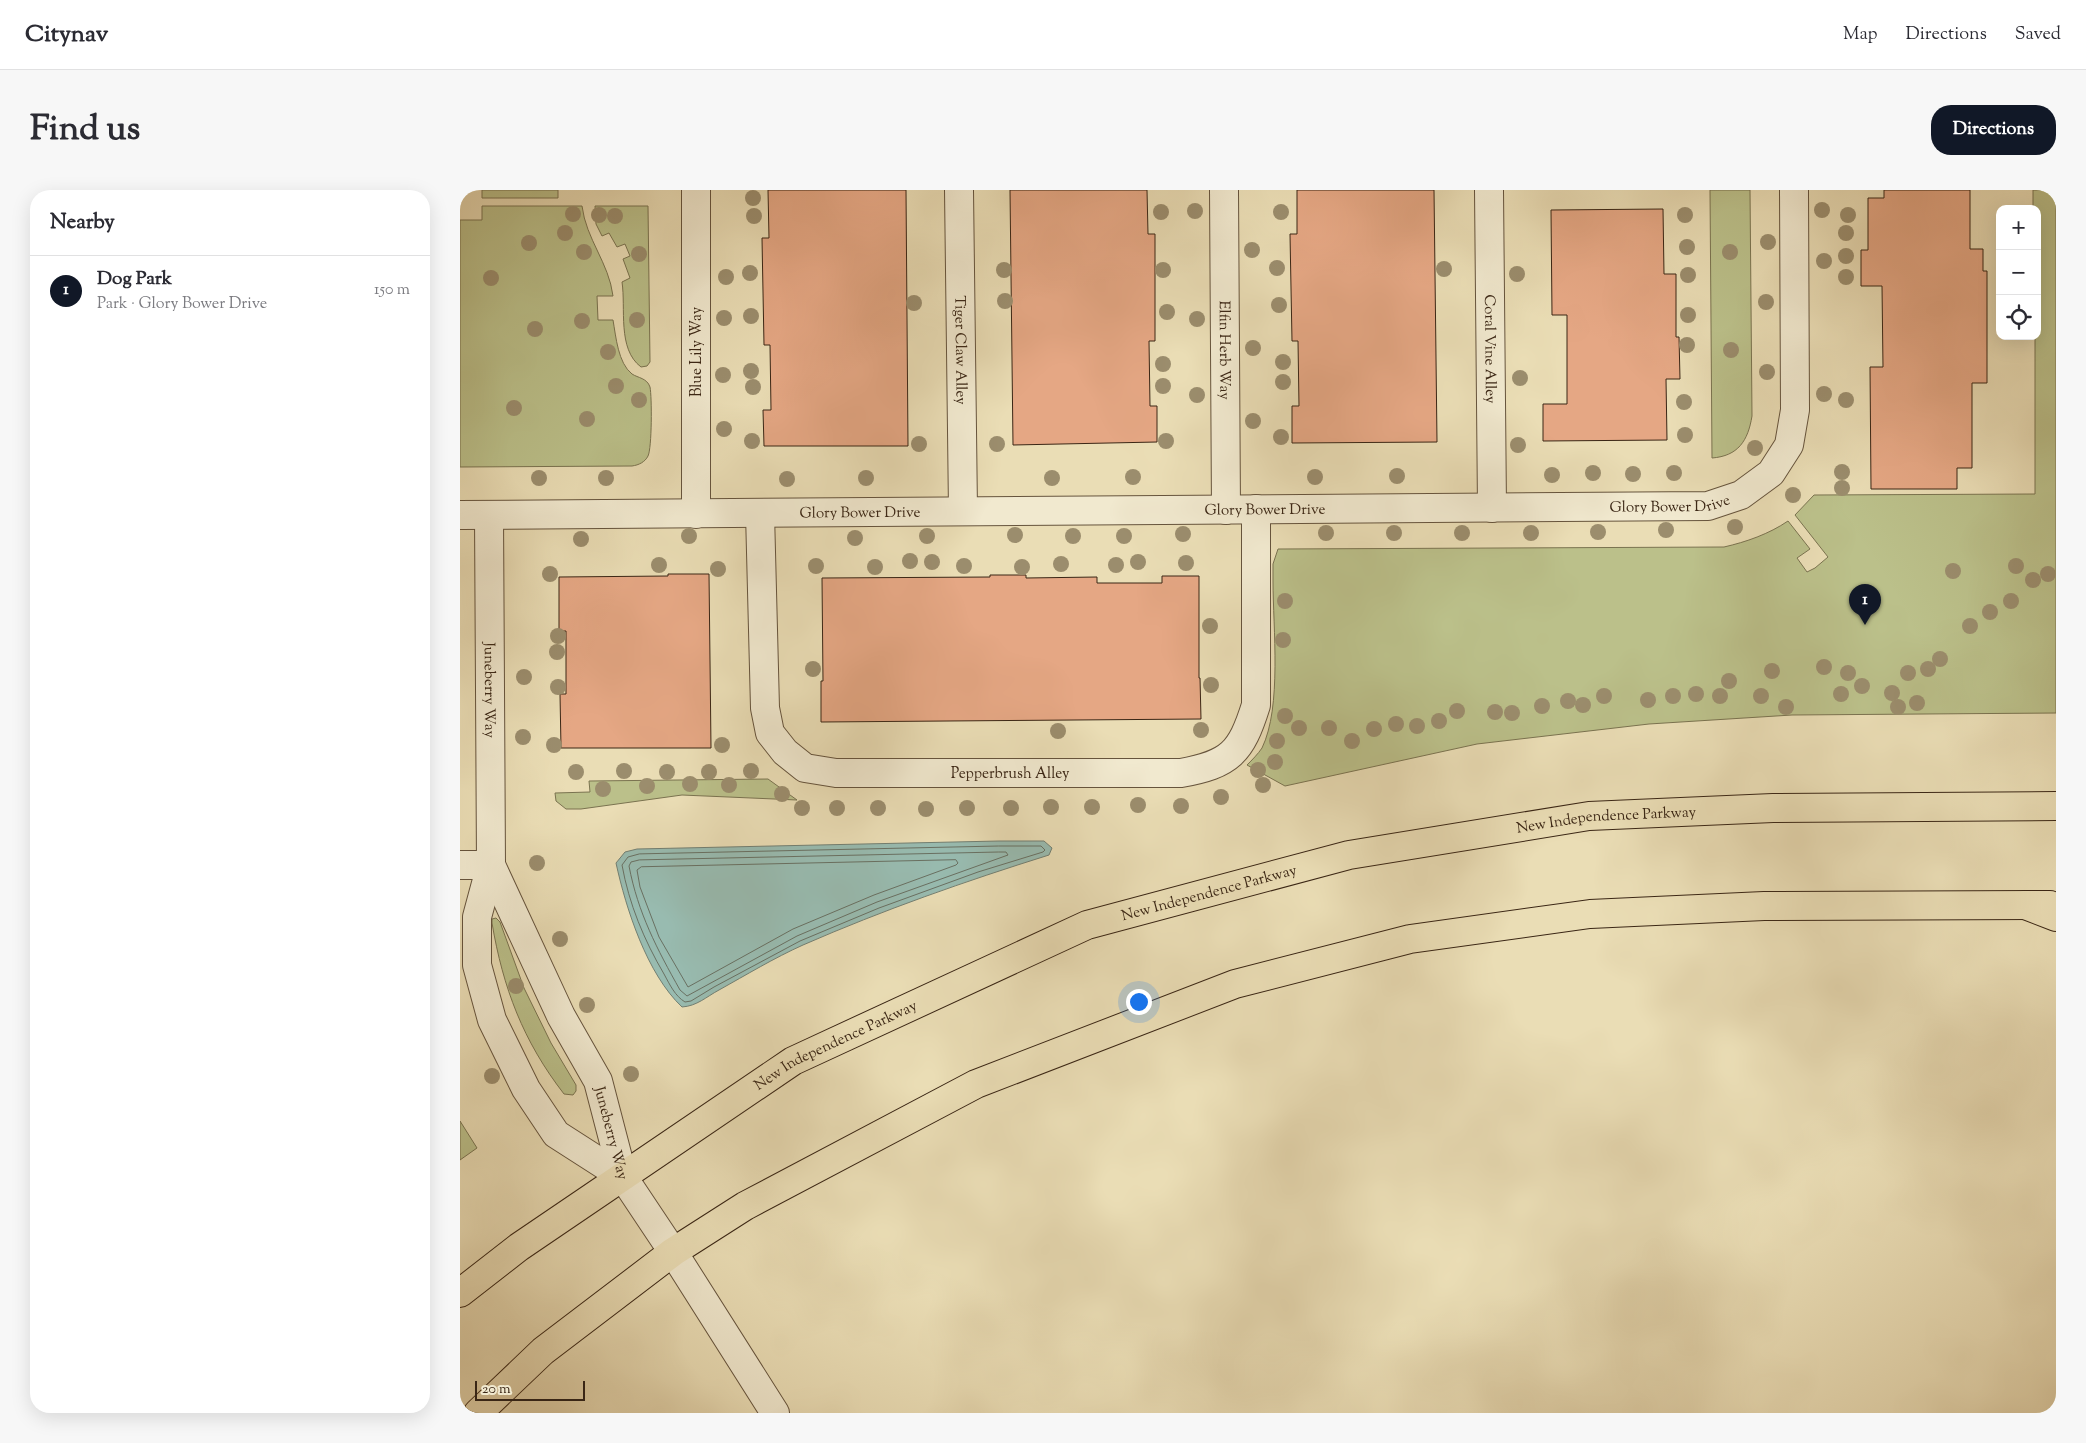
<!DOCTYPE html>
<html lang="en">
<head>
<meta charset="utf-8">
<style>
  body { margin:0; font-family:"Sorts Mill Goudy",serif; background:#f7f7f7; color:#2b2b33 }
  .controls { position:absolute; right:15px; top:15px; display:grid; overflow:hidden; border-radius:10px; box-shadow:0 5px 20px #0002 }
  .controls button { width:45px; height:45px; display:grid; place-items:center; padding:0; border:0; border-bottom:1px solid #e1e1e2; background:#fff; color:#2b2b33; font:25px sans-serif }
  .scale { position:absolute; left:15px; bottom:12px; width:110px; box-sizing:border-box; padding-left:5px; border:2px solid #3a2615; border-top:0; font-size:14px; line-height:18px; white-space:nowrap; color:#3a2615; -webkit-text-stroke:4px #f1e9cf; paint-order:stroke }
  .you { position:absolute; left:678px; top:811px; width:18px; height:18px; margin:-12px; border:4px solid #fff; border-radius:50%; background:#1a73e8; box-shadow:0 0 0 8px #1a73e833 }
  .badge { display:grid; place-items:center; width:32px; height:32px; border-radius:50%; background:#111827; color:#fff; font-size:16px; font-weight:700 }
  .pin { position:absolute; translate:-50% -41px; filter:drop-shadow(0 1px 2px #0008) }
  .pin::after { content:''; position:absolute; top:26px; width:18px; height:15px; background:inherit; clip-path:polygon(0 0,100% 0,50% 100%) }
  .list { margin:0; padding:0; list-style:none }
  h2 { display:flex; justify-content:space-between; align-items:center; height:65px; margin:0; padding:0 20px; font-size:21px }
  h2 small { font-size:16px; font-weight:400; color:#7c7c81 }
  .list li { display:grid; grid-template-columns:32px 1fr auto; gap:15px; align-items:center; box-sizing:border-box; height:70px; padding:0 20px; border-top:1px solid #e1e1e2 }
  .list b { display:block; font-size:19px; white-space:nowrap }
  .list p { margin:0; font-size:16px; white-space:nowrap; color:#7c7c81 }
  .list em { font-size:16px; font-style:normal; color:#7c7c81 }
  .icon { flex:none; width:28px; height:28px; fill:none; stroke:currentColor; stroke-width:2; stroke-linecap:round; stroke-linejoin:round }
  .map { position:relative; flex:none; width:1596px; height:1223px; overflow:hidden; border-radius:20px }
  header { display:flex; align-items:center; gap:30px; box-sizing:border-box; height:70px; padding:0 25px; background:#fff; border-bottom:1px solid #e1e1e2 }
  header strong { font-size:24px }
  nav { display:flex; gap:28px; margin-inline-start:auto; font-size:18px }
  .intro { display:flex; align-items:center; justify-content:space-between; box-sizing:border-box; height:120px; padding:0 30px }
  h1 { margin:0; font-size:35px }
  .button { padding:12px 22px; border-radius:20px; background:#111827; color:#fff; font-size:18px; font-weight:700 }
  main { display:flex; gap:30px; padding:0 30px }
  aside { flex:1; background:#fff; border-radius:20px; box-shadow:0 5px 20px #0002 }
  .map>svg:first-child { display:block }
  .green { fill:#bbc08a; stroke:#7a7350 }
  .water { fill:#98bbb0; stroke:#727f72 }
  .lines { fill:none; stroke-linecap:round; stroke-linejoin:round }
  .shore { stroke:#697062; stroke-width:1 }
  .building { fill:#e5a784; stroke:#3a2615 }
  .minor-casing { stroke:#66543d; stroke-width:30 }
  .major-casing { stroke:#3a2615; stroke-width:30 }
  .highway-casing { stroke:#3a2615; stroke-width:30 }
  .minor { stroke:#f1e9cf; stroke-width:28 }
  .major { stroke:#eaddb5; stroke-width:28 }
  .highway { stroke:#eaddb5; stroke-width:28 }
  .tree { fill:#9b8d6d }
  .labels { text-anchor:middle; stroke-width:4.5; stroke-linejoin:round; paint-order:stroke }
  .street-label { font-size:15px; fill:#3a2615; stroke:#f1e9cf }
</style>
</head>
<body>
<header>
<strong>Citynav</strong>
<nav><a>Map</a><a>Directions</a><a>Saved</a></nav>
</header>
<div class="intro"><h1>Find us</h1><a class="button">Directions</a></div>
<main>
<aside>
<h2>Nearby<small></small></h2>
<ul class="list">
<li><span class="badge">1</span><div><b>Dog Park</b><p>Park · Glory Bower Drive</p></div><em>150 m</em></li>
</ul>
</aside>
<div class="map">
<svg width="1596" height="1223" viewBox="0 0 1596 1223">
  <rect width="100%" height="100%" fill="#eaddb5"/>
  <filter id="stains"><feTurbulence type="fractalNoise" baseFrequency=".004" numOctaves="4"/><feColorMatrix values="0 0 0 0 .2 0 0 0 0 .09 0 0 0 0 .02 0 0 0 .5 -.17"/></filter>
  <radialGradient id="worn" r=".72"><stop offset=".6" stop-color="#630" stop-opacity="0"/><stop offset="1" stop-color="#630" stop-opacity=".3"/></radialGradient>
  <path class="green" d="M 22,0 L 98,0 L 98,8 L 22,8 Z
    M 1250,0 L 1290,0 L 1292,226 C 1288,251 1278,266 1252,268 Z
    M 1573,0 L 1596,0 L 1596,523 L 1332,525 L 1189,534 L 1017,554 L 825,596 L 787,575 C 792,570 798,564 802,558 C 822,517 813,438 813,391 L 813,374 L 818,359 L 1264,357 C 1286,352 1309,344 1328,331 L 1350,359 L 1337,368 L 1347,382 L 1355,378 L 1368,367 L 1335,325 L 1354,305 L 1575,304 L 1575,146 L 1577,146 L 1577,19 L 1573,19 Z
    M 22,16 L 122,16 C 126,49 149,73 153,106 L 137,106 L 138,130 L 153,130 C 156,147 158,173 172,184 C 178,188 187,188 190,197 C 192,207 192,258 188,266 C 185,272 179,275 172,276 L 0,277 L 0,30 L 22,30 Z
    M 135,16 L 188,16 L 190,172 L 187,176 L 181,177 C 157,159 166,118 162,92 L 170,88 L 163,69 L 170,66 L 165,54 L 157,57 L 149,43 L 142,46 L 136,34 Z
    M 308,589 L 337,610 L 222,605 L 121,619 L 106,619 L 96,611 L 95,603 L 130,602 L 129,591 Z
    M 36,728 L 40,732 L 64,798 L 91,853 L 116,895 L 116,901 L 113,905 L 104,904 C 63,851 43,798 32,733 L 32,729 Z
    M 0,931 L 17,958 L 0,970 Z"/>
  <path class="water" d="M 539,651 L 584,651 L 592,658 L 589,665 C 506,691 423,720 343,755 C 314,768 286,785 259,800 C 246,807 237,816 222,817 C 187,784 166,719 156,673 L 165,662 L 177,659 Z"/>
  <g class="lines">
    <path class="shore" d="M 539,656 L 581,656 L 585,660 L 583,662 L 518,682 L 419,718 L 340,751 L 254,797 L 231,811 L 225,812 C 215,806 210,795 204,784 C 184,750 169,714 162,675 L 168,667 L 179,664 Z
      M 539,662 L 546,662 L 548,665 L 417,712 L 337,746 L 227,806 L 220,800 C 197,759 178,723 169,676 L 171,672 L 179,670 Z
      M 496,670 L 498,673 L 496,675 L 414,705 L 333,739 L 228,797 L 199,747 L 180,697 L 177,680 L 181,677 Z"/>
  </g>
  <path class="building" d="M 308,0 L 446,0 L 448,256 L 304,256 L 303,220 L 311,220 L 310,155 L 304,155 L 302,48 L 309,48 Z
    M 550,0 L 687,0 L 688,44 L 695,44 L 695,151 L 689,151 L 690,216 L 697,216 L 697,252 L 553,255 Z
    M 837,0 L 974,0 L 977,252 L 832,253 L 832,216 L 839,216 L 838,151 L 832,151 L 830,44 L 837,44 Z
    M 1424,0 L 1510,0 L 1510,59 L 1523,59 L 1523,81 L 1527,81 L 1527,193 L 1512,193 L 1512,278 L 1497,278 L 1497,299 L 1411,299 L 1410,177 L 1423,177 L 1422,96 L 1401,96 L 1401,60 L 1408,60 L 1408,8 L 1424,8 Z
    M 1203,19 L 1204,84 L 1216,84 L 1216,147 L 1219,147 L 1220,189 L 1206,189 L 1207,250 L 1083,251 L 1083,214 L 1107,214 L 1107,125 L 1092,125 L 1091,20 Z
    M 208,384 L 249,384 L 251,558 L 101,558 L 100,504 L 106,504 L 106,441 L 99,441 L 99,387 L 208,386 Z
    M 530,385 L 566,385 L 566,388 L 637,387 L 637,393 L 702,393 L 702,386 L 739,386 L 739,488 L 740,488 L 741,529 L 361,532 L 361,491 L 363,491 L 362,388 L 530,387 Z"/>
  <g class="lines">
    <defs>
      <g id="minor">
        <path d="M 236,0 L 236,324"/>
        <path id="s1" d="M 499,0 L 503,321"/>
        <path id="s2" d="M 764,0 L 766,320"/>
        <path id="s3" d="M 1029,0 L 1032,318"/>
        <path id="s4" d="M 300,323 L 305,518 L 310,543 L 325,562 L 345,578 L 376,583 L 721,583 C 770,574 781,563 796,515 L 796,319"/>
        <path id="s5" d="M 0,325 L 1248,316 L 1281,305 L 1311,283 L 1329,255 L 1335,220 L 1334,0"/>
        <path id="s6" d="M 29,325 L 31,675 L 17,727 L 17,775 L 32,830 L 66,899 L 96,944 L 163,987"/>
        <path d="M 0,675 L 31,675"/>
        <path id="s7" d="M 31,675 L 101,826 L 138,891 L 163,987 L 213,1062 L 315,1223"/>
      </g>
      <g id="major">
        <path id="s8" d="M 0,1103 L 59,1057 L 333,871 L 627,735 L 889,665 L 1129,626 L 1313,618 L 1596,616"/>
        <path d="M 18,1223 L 83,1161 L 213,1062 L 285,1016 L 516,894 L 775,794 L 950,749 L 1130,724 L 1304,716 L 1590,715"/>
      </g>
      <path id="highway" d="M 1565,715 L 1596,727"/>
    </defs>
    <use href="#minor" class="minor-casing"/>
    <use href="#major" class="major-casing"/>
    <use href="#highway" class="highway-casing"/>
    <use href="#minor" class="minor"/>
    <use href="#major" class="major"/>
    <use href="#highway" class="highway"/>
  </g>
  <g class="tree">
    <circle cx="293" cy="8" r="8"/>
    <circle cx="1362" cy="20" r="8"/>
    <circle cx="735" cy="21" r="8"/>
    <circle cx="701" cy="22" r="8"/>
    <circle cx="821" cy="22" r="8"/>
    <circle cx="113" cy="24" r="8"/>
    <circle cx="139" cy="25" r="8"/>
    <circle cx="1225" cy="25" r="8"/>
    <circle cx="1388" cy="25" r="8"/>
    <circle cx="155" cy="26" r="8"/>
    <circle cx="294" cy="26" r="8"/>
    <circle cx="105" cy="43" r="8"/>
    <circle cx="1386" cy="43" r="8"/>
    <circle cx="1308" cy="52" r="8"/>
    <circle cx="69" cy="53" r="8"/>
    <circle cx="1227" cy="57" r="8"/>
    <circle cx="792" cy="60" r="8"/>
    <circle cx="124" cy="62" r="8"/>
    <circle cx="1270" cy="62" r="8"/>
    <circle cx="179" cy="64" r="8"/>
    <circle cx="1386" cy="66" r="8"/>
    <circle cx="1364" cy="71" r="8"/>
    <circle cx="817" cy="78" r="8"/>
    <circle cx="984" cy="79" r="8"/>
    <circle cx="544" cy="80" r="8"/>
    <circle cx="703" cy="80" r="8"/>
    <circle cx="290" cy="83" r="8"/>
    <circle cx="1057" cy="84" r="8"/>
    <circle cx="1228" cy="85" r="8"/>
    <circle cx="266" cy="87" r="8"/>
    <circle cx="1386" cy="87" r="8"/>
    <circle cx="31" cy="88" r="8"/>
    <circle cx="545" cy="111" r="8"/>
    <circle cx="1306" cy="112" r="8"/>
    <circle cx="454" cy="113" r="8"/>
    <circle cx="819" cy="115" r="8"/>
    <circle cx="707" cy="122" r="8"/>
    <circle cx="1228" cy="125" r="8"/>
    <circle cx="291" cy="126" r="8"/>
    <circle cx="264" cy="128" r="8"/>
    <circle cx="737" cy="129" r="8"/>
    <circle cx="177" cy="130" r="8"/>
    <circle cx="122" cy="131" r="8"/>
    <circle cx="75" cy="139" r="8"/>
    <circle cx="1227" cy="155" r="8"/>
    <circle cx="793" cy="158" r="8"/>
    <circle cx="1271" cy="160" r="8"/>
    <circle cx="148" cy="162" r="8"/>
    <circle cx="823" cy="172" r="8"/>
    <circle cx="703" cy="174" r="8"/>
    <circle cx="291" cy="181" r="8"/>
    <circle cx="1307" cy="182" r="8"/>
    <circle cx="263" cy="185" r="8"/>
    <circle cx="1060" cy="188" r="8"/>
    <circle cx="823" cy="192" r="8"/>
    <circle cx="156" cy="196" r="8"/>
    <circle cx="703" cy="196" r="8"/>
    <circle cx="293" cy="197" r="8"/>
    <circle cx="1364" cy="204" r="8"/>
    <circle cx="737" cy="205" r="8"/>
    <circle cx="179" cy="210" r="8"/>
    <circle cx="1386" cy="210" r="8"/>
    <circle cx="1224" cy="212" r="8"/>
    <circle cx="54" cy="218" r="8"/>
    <circle cx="127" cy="229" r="8"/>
    <circle cx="793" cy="231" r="8"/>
    <circle cx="264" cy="239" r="8"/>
    <circle cx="1225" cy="245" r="8"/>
    <circle cx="821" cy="247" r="8"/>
    <circle cx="292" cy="251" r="8"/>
    <circle cx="706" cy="251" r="8"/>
    <circle cx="459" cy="254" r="8"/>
    <circle cx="537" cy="254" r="8"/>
    <circle cx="1058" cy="255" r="8"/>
    <circle cx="1295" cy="258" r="8"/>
    <circle cx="1382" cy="282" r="8"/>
    <circle cx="1133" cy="283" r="8"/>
    <circle cx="1214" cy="283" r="8"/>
    <circle cx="1173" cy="284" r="8"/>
    <circle cx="1092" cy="285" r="8"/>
    <circle cx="937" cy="286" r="8"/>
    <circle cx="673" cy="287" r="8"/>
    <circle cx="855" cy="287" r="8"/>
    <circle cx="79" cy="288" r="8"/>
    <circle cx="146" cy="288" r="8"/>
    <circle cx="406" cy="288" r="8"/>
    <circle cx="592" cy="288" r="8"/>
    <circle cx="327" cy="289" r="8"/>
    <circle cx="1382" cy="298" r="8"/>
    <circle cx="1333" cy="305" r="8"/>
    <circle cx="1275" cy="337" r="8"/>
    <circle cx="1206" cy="340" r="8"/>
    <circle cx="1138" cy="342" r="8"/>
    <circle cx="866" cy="343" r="8"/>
    <circle cx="934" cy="343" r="8"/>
    <circle cx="1002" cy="343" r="8"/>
    <circle cx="1071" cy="343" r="8"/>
    <circle cx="723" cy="344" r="8"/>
    <circle cx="555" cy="345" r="8"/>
    <circle cx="229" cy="346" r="8"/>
    <circle cx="467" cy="346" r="8"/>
    <circle cx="613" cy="346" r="8"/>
    <circle cx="664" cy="346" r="8"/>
    <circle cx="395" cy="348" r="8"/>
    <circle cx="121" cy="349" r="8"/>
    <circle cx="450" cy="371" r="8"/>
    <circle cx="472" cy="372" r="8"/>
    <circle cx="678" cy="372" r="8"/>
    <circle cx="726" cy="373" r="8"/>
    <circle cx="601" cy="374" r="8"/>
    <circle cx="199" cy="375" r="8"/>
    <circle cx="656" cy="375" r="8"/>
    <circle cx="356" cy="376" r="8"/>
    <circle cx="504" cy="376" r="8"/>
    <circle cx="1556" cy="376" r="8"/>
    <circle cx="415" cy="377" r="8"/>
    <circle cx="562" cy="377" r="8"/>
    <circle cx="258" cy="379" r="8"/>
    <circle cx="1493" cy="381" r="8"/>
    <circle cx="90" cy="384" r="8"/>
    <circle cx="1588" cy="384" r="8"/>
    <circle cx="1573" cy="390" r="8"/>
    <circle cx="825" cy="411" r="8"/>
    <circle cx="1551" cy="411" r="8"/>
    <circle cx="1530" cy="422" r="8"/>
    <circle cx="750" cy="436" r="8"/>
    <circle cx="1510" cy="436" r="8"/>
    <circle cx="98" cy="446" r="8"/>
    <circle cx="823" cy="450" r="8"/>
    <circle cx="97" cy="462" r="8"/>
    <circle cx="1480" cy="469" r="8"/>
    <circle cx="1364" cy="477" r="8"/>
    <circle cx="353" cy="479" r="8"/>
    <circle cx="1468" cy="479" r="8"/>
    <circle cx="1312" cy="481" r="8"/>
    <circle cx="1388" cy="483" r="8"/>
    <circle cx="1448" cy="483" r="8"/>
    <circle cx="64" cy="487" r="8"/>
    <circle cx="1269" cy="491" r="8"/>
    <circle cx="751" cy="495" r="8"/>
    <circle cx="1402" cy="496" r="8"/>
    <circle cx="98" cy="497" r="8"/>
    <circle cx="1432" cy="503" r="8"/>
    <circle cx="1236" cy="504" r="8"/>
    <circle cx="1381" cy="504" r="8"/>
    <circle cx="1144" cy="506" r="8"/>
    <circle cx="1213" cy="506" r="8"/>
    <circle cx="1260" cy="506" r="8"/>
    <circle cx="1301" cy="506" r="8"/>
    <circle cx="1188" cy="510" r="8"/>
    <circle cx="1108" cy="511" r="8"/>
    <circle cx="1457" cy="513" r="8"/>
    <circle cx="1123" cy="515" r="8"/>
    <circle cx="1082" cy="516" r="8"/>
    <circle cx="1326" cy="517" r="8"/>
    <circle cx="1438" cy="517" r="8"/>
    <circle cx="997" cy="521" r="8"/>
    <circle cx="1035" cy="522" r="8"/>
    <circle cx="1052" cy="523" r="8"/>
    <circle cx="825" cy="526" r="8"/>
    <circle cx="979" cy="531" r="8"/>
    <circle cx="936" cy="534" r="8"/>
    <circle cx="957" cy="536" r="8"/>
    <circle cx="839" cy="538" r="8"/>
    <circle cx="869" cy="538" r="8"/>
    <circle cx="914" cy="539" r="8"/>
    <circle cx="741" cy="540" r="8"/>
    <circle cx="598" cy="541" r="8"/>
    <circle cx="63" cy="547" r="8"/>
    <circle cx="817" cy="551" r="8"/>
    <circle cx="892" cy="551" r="8"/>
    <circle cx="94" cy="555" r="8"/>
    <circle cx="262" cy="555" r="8"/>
    <circle cx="815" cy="572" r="8"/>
    <circle cx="798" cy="580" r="8"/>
    <circle cx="164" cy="581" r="8"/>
    <circle cx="291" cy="581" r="8"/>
    <circle cx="116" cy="582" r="8"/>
    <circle cx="207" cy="582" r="8"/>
    <circle cx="249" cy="582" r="8"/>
    <circle cx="230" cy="594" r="8"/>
    <circle cx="269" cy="595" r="8"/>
    <circle cx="803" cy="595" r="8"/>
    <circle cx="187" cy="596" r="8"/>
    <circle cx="143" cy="599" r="8"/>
    <circle cx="322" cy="604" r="8"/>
    <circle cx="761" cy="607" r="8"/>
    <circle cx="678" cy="615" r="8"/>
    <circle cx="721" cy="616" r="8"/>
    <circle cx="591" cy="617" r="8"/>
    <circle cx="632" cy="617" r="8"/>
    <circle cx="342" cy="618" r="8"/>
    <circle cx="377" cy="618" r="8"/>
    <circle cx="418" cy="618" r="8"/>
    <circle cx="507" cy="618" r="8"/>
    <circle cx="551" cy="618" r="8"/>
    <circle cx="466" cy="619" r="8"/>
    <circle cx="77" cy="673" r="8"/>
    <circle cx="100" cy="749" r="8"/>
    <circle cx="56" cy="796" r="8"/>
    <circle cx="127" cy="815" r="8"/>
    <circle cx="171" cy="884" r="8"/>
    <circle cx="32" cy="886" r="8"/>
  </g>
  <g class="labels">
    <g class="street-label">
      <text dy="5" stroke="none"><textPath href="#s3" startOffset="159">Coral Vine Alley</textPath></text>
      <text dy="5" stroke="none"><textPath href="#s2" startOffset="160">Elfin Herb Way</textPath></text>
      <text dy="5" stroke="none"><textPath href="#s1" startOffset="160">Tiger Claw Alley</textPath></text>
      <text transform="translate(236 162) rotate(-90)" y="5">Blue Lily Way</text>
      <text dy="5" stroke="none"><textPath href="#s5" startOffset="1210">Glory Bower Drive</textPath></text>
      <text dy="5" stroke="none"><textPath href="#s5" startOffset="805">Glory Bower Drive</textPath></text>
      <text dy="5" stroke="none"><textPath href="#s5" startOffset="400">Glory Bower Drive</textPath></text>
      <text dy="5" stroke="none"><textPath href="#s6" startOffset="175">Juneberry Way</textPath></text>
      <text dy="5" stroke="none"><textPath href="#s4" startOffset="476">Pepperbrush Alley</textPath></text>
      <text dy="5" stroke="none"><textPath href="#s8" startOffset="1261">New Independence Parkway</textPath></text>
      <text dy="5" stroke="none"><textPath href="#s8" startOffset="856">New Independence Parkway</textPath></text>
      <text dy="5" stroke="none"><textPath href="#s8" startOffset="451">New Independence Parkway</textPath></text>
      <text dy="5" stroke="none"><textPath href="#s7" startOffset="295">Juneberry Way</textPath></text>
    </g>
  </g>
  <rect width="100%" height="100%" filter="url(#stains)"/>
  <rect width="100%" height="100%" fill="url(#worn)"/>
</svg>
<div class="controls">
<button>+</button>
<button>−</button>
<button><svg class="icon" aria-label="locate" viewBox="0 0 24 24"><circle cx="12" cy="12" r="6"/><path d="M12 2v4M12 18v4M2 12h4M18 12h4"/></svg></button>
</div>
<div class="scale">20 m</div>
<div class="you"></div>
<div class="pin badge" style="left:1405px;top:435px">1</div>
</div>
</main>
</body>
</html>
